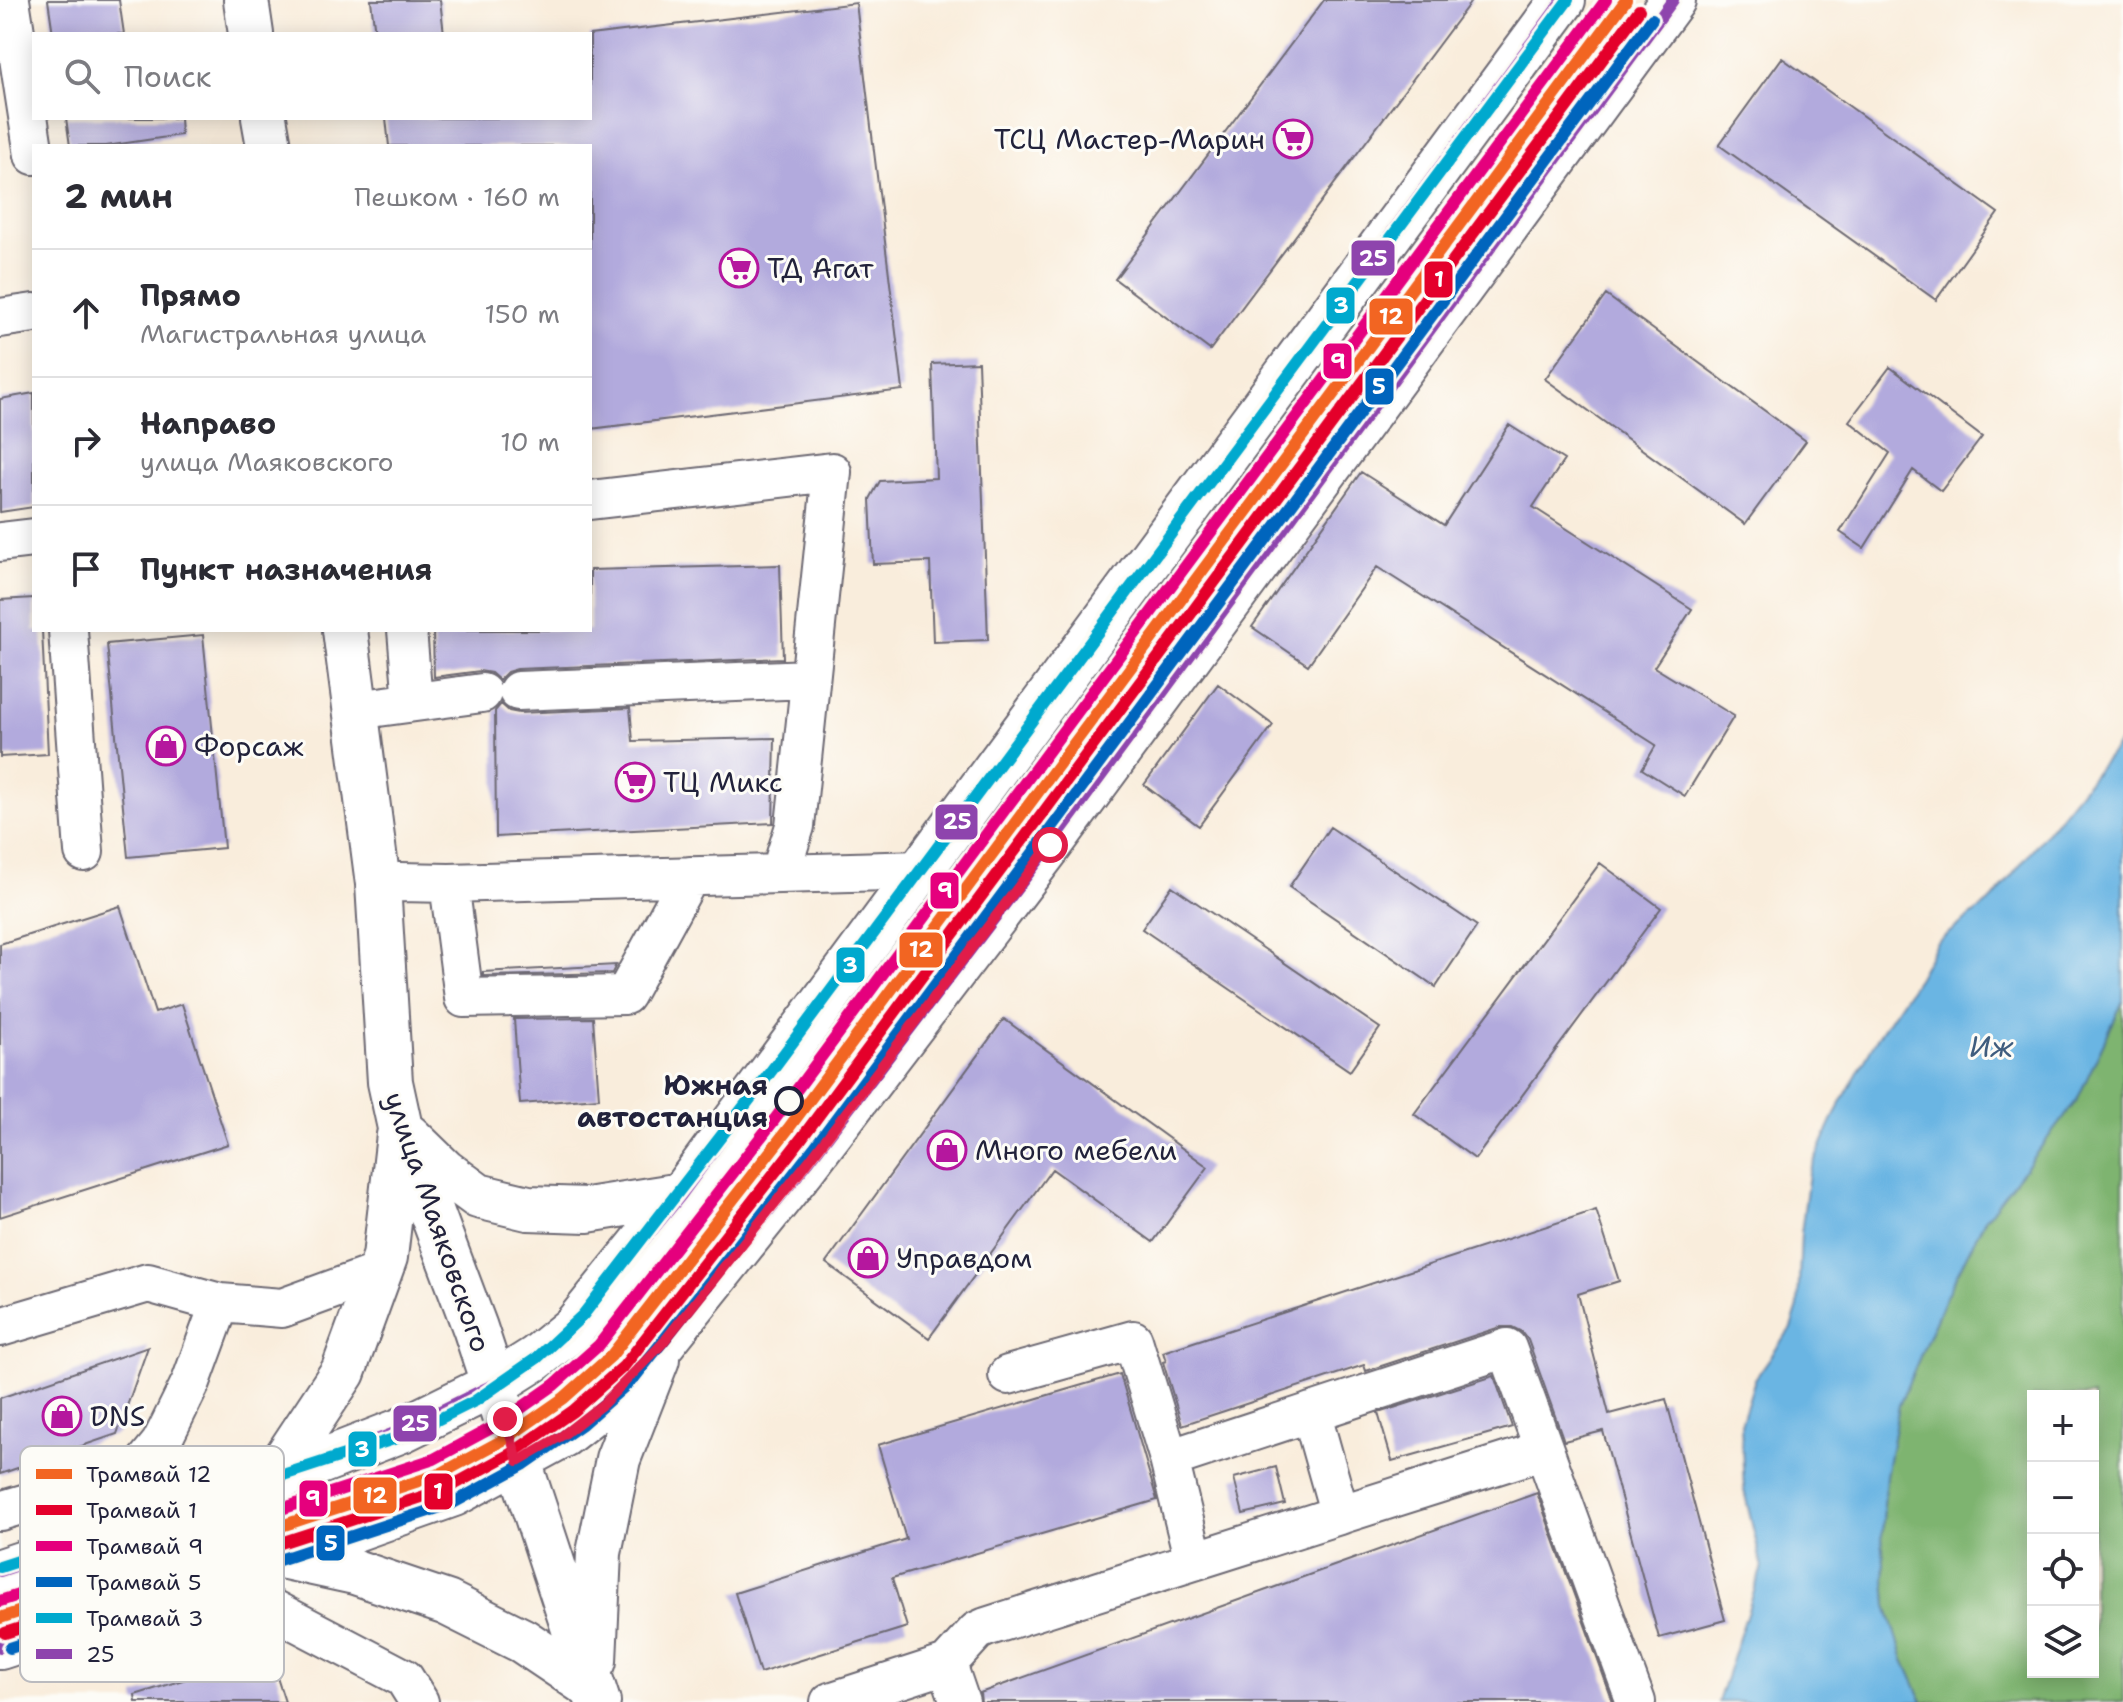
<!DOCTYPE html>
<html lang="ru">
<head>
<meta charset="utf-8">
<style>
  body { margin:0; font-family:"Shantell Sans",sans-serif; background:#f2f2f3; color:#2b2b33 }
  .controls { position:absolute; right:24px; bottom:24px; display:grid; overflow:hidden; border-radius:0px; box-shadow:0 4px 20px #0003 }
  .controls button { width:72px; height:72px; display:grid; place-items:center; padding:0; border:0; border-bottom:2px solid #e1e1e2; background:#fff; color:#2b2b33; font:40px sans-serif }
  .stop { position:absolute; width:24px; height:24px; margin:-18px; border:6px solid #e11d48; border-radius:50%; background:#fff }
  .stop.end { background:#e11d48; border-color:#fff; box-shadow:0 2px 8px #0008 }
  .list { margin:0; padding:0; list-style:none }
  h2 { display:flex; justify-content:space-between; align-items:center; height:104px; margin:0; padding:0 32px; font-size:34px }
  h2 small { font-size:26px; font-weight:400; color:#7c7c81 }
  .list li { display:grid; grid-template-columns:52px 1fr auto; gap:24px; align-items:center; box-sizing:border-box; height:128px; padding:0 32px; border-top:2px solid #e1e1e2 }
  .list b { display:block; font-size:30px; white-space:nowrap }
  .list p { margin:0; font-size:26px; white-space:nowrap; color:#7c7c81 }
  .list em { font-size:26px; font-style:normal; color:#7c7c81 }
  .icon { flex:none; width:44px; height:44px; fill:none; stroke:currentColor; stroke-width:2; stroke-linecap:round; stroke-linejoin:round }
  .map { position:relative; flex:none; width:2123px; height:1702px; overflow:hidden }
  .search { position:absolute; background:#fff; box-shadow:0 4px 20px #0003; left:32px; top:32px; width:560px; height:88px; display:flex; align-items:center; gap:20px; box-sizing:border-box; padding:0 28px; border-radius:0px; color:#7c7c81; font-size:30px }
  .panel { position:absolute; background:#fff; box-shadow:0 4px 20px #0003; left:32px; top:144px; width:560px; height:488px; border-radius:0px }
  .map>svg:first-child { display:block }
  .forest { fill:#7eb470; stroke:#506b56; stroke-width:2; fill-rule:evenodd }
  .water { fill:#6ab5e3; stroke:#466c8f; stroke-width:2 }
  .building { fill:#b2aadd }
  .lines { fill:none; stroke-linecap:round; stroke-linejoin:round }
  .minor-casing { stroke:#6d6973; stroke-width:42 }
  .major-casing { stroke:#6d6973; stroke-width:48 }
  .minor { stroke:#fff; stroke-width:38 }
  .major { stroke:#fff; stroke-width:44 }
  .bus-1-casing { stroke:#fdfcf7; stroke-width:18 }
  .bus-1 { stroke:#8e44ad; stroke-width:12 }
  .tram-1-casing { stroke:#fdfcf7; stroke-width:18 }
  .tram-2-casing { stroke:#fdfcf7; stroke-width:18 }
  .tram-3-casing { stroke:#fdfcf7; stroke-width:18 }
  .tram-4-casing { stroke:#fdfcf7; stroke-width:18 }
  .tram-5-casing { stroke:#fdfcf7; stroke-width:18 }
  .tram-1 { stroke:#f26522; stroke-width:12 }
  .tram-2 { stroke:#e4002b; stroke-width:12 }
  .tram-3 { stroke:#e5007d; stroke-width:12 }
  .tram-4 { stroke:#0065bd; stroke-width:12 }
  .tram-5 { stroke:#00a9ce; stroke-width:12 }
  .route { stroke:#e11d48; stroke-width:10 }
  .stop-dot { fill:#fdfcf7; stroke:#22223b; stroke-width:4 }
  .labels { text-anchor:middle; stroke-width:6; stroke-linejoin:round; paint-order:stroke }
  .poi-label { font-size:28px; fill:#22223b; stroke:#fdfcf7; text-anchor:start }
  .stop-label { font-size:28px; font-weight:bold; fill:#22223b; stroke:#fdfcf7; text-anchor:end }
  .street-label { font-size:28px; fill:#22223b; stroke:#fdfcf7 }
  .water-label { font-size:30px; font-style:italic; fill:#3f5d7e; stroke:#fdfcf7 }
  .key { fill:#fdfcf7; stroke:#bbbbbf; stroke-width:2 }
  .key-label { font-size:22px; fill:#22223b }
  .line-badge { stroke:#fdfcf7; stroke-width:3 }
  .badge-label { font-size:22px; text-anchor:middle; font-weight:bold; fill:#fff }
</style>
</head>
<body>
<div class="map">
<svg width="2123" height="1702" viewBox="0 0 2123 1702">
  <rect width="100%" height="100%" fill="#fdfcf7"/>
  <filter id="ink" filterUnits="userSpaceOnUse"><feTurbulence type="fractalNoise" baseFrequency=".0125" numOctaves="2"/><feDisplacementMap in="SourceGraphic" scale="16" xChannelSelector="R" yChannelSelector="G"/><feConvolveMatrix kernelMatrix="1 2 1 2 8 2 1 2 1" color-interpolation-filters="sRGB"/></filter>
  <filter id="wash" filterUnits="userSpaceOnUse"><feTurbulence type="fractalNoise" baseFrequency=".006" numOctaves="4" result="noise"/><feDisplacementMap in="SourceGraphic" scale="32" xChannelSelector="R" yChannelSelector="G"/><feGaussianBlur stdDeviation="1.8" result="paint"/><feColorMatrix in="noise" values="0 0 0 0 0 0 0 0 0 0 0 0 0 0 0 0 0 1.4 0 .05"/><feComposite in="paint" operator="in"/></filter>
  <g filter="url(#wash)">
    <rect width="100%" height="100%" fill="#f9eddc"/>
    <path class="forest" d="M 2123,1001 L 2123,1702 L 1923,1702 L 1904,1660 L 1887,1605 L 1882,1536 L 1886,1476 L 1899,1405 L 1946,1296 L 1984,1221 L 2077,1100 ZM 2033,1396 L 2093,1396 L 2093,1672 L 2033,1672 Z"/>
    <path class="water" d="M 2123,738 L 2123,1001 L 2077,1100 L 1984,1221 L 1946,1296 L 1899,1405 L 1886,1476 L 1882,1536 L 1887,1605 L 1904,1660 L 1923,1702 L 1718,1702 L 1762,1567 L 1744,1490 L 1741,1424 L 1755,1379 L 1791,1328 L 1798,1306 L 1801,1233 L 1809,1173 L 1838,1108 L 1877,1038 L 1918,977 L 1937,942 L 1993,899 Z"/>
    <g id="blocks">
      <path class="building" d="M 48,0 L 119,0 L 124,34 L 53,34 Z
        M 371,0 L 440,0 L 444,34 L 375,34 Z
        M 1324,0 L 1472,0 L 1210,350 L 1115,279 Z
        M 856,3 L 903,390 L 590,429 L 590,146 L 389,146 L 386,118 L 590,118 L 590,35 Z
        M 1782,58 L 1998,213 L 1936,300 L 1719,145 Z
        M 66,118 L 180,118 L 181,135 L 106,146 L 70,146 Z
        M 1606,295 L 1806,441 L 1745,524 L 1545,379 Z
        M 978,362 L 988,640 L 933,642 L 930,562 L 873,564 L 870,499 L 880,481 L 936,478 L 932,364 Z
        M 1890,367 L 1982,437 L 1941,491 L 1913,470 L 1864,548 L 1840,532 L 1890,453 L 1849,421 Z
        M 34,393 L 34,507 L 0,512 L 0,399 Z
        M 1509,425 L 1564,460 L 1533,507 L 1692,609 L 1654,667 L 1734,716 L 1685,796 L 1642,769 L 1656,745 L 1377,567 L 1308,665 L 1252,627 L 1361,472 L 1444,525 Z
        M 780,565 L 783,658 L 517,669 L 507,672 L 499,680 L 491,673 L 480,671 L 434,677 L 433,630 L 590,630 L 590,570 Z
        M 34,598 L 34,630 L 42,630 L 48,754 L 0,757 L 0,600 Z
        M 203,635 L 224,848 L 128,857 L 107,644 Z
        M 1218,684 L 1273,725 L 1199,826 L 1144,785 Z
        M 501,704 L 509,711 L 519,713 L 630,708 L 633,741 L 775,738 L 773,823 L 496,837 L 495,711 Z
        M 1330,827 L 1477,926 L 1436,987 L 1289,887 Z
        M 1600,863 L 1661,908 L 1475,1159 L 1414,1114 Z
        M 1172,886 L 1380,1028 L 1350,1071 L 1142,929 Z
        M 120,906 L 155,1013 L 182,1004 L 228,1144 L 0,1217 L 0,944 Z
        M 616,965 L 612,973 L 483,976 L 483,972 Z
        M 593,1018 L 599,1098 L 520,1104 L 514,1019 Z
        M 1004,1019 L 1208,1167 L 1153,1242 L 1052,1169 L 929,1338 L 826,1263 Z
        M 1596,1210 L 1619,1281 L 1578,1294 L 1609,1414 L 1666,1399 L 1725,1620 L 1659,1638 L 1603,1431 L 1564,1441 L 1528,1340 L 1522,1332 L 1512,1327 L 1500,1327 L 1366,1371 L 1364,1365 L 1182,1425 L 1163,1362 L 1166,1361 L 1163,1352 Z
        M 148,1347 L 117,1434 L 0,1474 L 0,1398 Z
        M 1120,1374 L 1157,1500 L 892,1578 L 907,1627 L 760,1673 L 735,1593 L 906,1539 L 878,1445 Z
        M 1494,1376 L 1512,1427 L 1392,1461 L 1378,1413 Z
        M 1276,1467 L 1285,1504 L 1243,1514 L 1234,1478 Z
        M 1537,1493 L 1613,1702 L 981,1702 L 980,1693 Z
        M 269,1653 L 285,1702 L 136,1702 L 135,1695 Z"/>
    </g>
  </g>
  <g filter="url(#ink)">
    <use href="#blocks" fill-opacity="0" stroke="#6d6973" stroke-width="2"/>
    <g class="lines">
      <defs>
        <path id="minor" d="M 10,0 L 34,155
          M 0,318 L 34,313
          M 590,500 L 832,472 L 795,826 L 780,874
          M 0,542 L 34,538
          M 68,630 L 84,852
          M 407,630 L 413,702
          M 518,691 L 810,679
          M 356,710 L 482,693
          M 449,883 L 464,998 L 625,995 L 690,876
          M 378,884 L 400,882 L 449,883 L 922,870
          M 0,1327 L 148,1283 L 220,1303 L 282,1308 L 378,1273
          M 1008,1375 L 1133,1340 L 1169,1459 L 1507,1348 L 1636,1702
          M 1311,1412 L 1340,1515
          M 1169,1459 L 1194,1561
          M 0,1511 L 139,1470 L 161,1443 L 191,1382 L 220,1303
          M 213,1578 L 404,1678 L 419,1702
          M 830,1702 L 947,1664
          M 960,1702 L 947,1664 L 977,1631 L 986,1627 L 1544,1450"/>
        <path id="major" d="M 246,0 L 251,34
          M 264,118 L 269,146
          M 345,630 L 378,884 L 390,1082 L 400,1128 L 475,1328 L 598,1702
          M 408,1136 L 444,1171 L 478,1196 L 528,1208 L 587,1210 L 681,1195
          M 271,1481 L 343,1372 L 385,1257 L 399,1135
          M 281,1556 L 355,1572 L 447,1603 L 523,1641 L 593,1688
          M 0,1571 L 271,1481 L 402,1430 L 493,1385 L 536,1358 L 574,1327 L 681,1195 L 1563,0
          M 0,1647 L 279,1556 L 454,1494 L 563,1435 L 604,1403 L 662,1344 L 808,1162 L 1050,845 L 1673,0
          M 594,1661 L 599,1553 L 618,1459 L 657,1359"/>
      </defs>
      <use href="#minor" class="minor-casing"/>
      <use href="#major" class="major-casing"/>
      <use href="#minor" class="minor"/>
      <use href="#major" class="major"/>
      <defs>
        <path id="bus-1" d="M 0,1571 L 271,1481 L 402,1430 L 493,1385 L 536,1358 L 574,1327 L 681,1195 L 1563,0
          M 0,1647 L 279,1556 L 454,1494 L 563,1435 L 604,1403 L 662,1344 L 808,1162 L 1050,845 L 1673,0"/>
      </defs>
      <use href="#bus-1" class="bus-1-casing"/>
      <use href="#bus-1" class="bus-1"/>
      <defs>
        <path id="tram-1" d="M 0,1618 L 440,1474 L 505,1439 L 564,1398 L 611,1356 L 788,1129 L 1626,0"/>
        <path id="tram-2" d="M 5,1633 L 446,1489 L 514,1452 L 573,1411 L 624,1366 L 801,1139 L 1639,10"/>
        <path id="tram-3" d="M 0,1601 L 434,1459 L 497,1425 L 554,1385 L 599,1345 L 775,1119 L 1606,0"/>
        <path id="tram-4" d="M 10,1648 L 453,1503 L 523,1465 L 582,1424 L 634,1378 L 814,1148 L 1652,19"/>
        <path id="tram-5" d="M 0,1567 L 409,1434 L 475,1401 L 537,1358 L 583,1315 L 763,1082 L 1568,0"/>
      </defs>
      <use href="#tram-1" class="tram-1-casing"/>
      <use href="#tram-2" class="tram-2-casing"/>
      <use href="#tram-3" class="tram-3-casing"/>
      <use href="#tram-4" class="tram-4-casing"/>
      <use href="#tram-5" class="tram-5-casing"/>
      <use href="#tram-1" class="tram-1"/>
      <use href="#tram-2" class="tram-2"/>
      <use href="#tram-3" class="tram-3"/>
      <use href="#tram-4" class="tram-4"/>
      <use href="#tram-5" class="tram-5"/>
    </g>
  </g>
  <g class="lines" filter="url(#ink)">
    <path class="route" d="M 505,1419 L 518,1461 L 563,1435 L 604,1403 L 662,1344 L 808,1162 L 1050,845"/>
  </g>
  <defs>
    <symbol id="supermarket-ring" viewBox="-11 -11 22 22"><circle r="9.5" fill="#fdfcf7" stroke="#b5179e" stroke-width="1.5"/><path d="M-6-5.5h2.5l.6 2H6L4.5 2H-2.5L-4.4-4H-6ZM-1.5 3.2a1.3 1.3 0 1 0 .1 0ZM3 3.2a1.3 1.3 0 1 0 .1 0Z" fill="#b5179e"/></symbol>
    <symbol id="shop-ring" viewBox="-11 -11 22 22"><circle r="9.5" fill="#fdfcf7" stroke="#b5179e" stroke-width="1.5"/><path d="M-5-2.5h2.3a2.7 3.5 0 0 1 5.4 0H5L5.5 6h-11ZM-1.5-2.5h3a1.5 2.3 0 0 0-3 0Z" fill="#b5179e"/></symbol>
  </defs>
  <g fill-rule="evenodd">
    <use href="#supermarket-ring" x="1271" y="117" width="44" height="44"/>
    <use href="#supermarket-ring" x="717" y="246" width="44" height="44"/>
    <use href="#shop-ring" x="144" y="724" width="44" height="44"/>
    <use href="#supermarket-ring" x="613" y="760" width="44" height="44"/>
    <use href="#shop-ring" x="925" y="1128" width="44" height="44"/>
    <use href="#shop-ring" x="846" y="1236" width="44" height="44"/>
    <use href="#shop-ring" x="40" y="1394" width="44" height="44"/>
  </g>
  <circle class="stop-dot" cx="789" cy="1101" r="13"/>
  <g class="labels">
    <g class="poi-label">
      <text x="1265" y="149" text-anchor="end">ТСЦ Мастер-Марин</text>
      <text x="767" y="278">ТД Агат</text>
      <text x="194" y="756">Форсаж</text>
      <text x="663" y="792">ТЦ Микс</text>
      <text x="975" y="1160">Много мебели</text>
      <text x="896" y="1268">Управдом</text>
      <text x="90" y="1426">DNS</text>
    </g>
    <g class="stop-label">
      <text x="768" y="1095">Южная<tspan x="768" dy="32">автостанция</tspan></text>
    </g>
    <g class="street-label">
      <text transform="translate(438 1222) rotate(71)" y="10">улица Маяковского</text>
    </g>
    <g class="water-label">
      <text x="1991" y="1057">Иж</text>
    </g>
  </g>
  <rect x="20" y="1446" width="264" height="236" rx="12" class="key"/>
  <rect x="36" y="1469" width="36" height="10" fill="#f26522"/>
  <rect x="36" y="1505" width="36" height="10" fill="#e4002b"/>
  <rect x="36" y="1541" width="36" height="10" fill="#e5007d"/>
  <rect x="36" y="1577" width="36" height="10" fill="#0065bd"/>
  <rect x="36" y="1613" width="36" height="10" fill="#00a9ce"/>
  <rect x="36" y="1649" width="36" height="10" fill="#8e44ad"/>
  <g class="key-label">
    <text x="86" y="1482">Трамвай 12</text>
    <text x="86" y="1518">Трамвай 1</text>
    <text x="86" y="1554">Трамвай 9</text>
    <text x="86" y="1590">Трамвай 5</text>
    <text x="86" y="1626">Трамвай 3</text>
    <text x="86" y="1662">25</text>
  </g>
  <g class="line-badge">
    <rect x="1350" y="239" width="46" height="38" rx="8" fill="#8e44ad"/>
    <rect x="1423" y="260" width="31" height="39" rx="8" fill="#e4002b"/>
    <rect x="1325" y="286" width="31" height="39" rx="8" fill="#00a9ce"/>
    <rect x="1368" y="297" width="46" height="39" rx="8" fill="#f26522"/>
    <rect x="1322" y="342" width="31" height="38" rx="8" fill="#e5007d"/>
    <rect x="1364" y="367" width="31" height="39" rx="8" fill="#0065bd"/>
    <rect x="934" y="803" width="45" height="38" rx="8" fill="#8e44ad"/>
    <rect x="929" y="871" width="31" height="39" rx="8" fill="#e5007d"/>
    <rect x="898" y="931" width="46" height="38" rx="8" fill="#f26522"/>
    <rect x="835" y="946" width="31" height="38" rx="8" fill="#00a9ce"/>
    <rect x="392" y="1404" width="46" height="39" rx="8" fill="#8e44ad"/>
    <rect x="347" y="1430" width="31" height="38" rx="8" fill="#00a9ce"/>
    <rect x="423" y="1472" width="31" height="39" rx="8" fill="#e4002b"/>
    <rect x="352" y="1476" width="46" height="39" rx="8" fill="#f26522"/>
    <rect x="298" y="1479" width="31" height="39" rx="8" fill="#e5007d"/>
    <rect x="315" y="1524" width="31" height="38" rx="8" fill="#0065bd"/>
  </g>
  <g class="badge-label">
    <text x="1373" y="266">25</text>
    <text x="1439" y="287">1</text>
    <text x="1341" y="313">3</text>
    <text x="1391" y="324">12</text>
    <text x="1338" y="369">9</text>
    <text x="1379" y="394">5</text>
    <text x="957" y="829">25</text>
    <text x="945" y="898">9</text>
    <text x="921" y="957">12</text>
    <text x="850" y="973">3</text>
    <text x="415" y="1431">25</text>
    <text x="362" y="1457">3</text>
    <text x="438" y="1499">1</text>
    <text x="375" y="1503">12</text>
    <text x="313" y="1506">9</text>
    <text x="331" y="1551">5</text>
  </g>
</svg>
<div class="controls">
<button>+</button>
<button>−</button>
<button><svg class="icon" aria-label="locate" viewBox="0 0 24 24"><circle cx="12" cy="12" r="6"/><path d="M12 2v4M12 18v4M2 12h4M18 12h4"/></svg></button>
<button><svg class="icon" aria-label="layers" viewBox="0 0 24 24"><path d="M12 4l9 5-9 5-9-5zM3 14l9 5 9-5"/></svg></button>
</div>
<div class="stop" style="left:1050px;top:845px"></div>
<div class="stop end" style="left:505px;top:1419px"></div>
<div class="search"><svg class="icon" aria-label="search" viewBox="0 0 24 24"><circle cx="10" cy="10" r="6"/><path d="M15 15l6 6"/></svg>Поиск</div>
<section class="panel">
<h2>2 мин<small>Пешком · 160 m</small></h2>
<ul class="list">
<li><svg class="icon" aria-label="ahead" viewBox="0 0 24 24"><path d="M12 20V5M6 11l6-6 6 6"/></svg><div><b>Прямо</b><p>Магистральная улица</p></div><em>150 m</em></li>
<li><svg class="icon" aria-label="right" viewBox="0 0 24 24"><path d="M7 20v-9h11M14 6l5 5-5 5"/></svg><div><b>Направо</b><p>улица Маяковского</p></div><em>10 m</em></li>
<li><svg class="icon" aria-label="arrive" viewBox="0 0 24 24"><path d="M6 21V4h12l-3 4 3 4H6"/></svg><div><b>Пункт назначения</b></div></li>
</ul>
</section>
</div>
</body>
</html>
